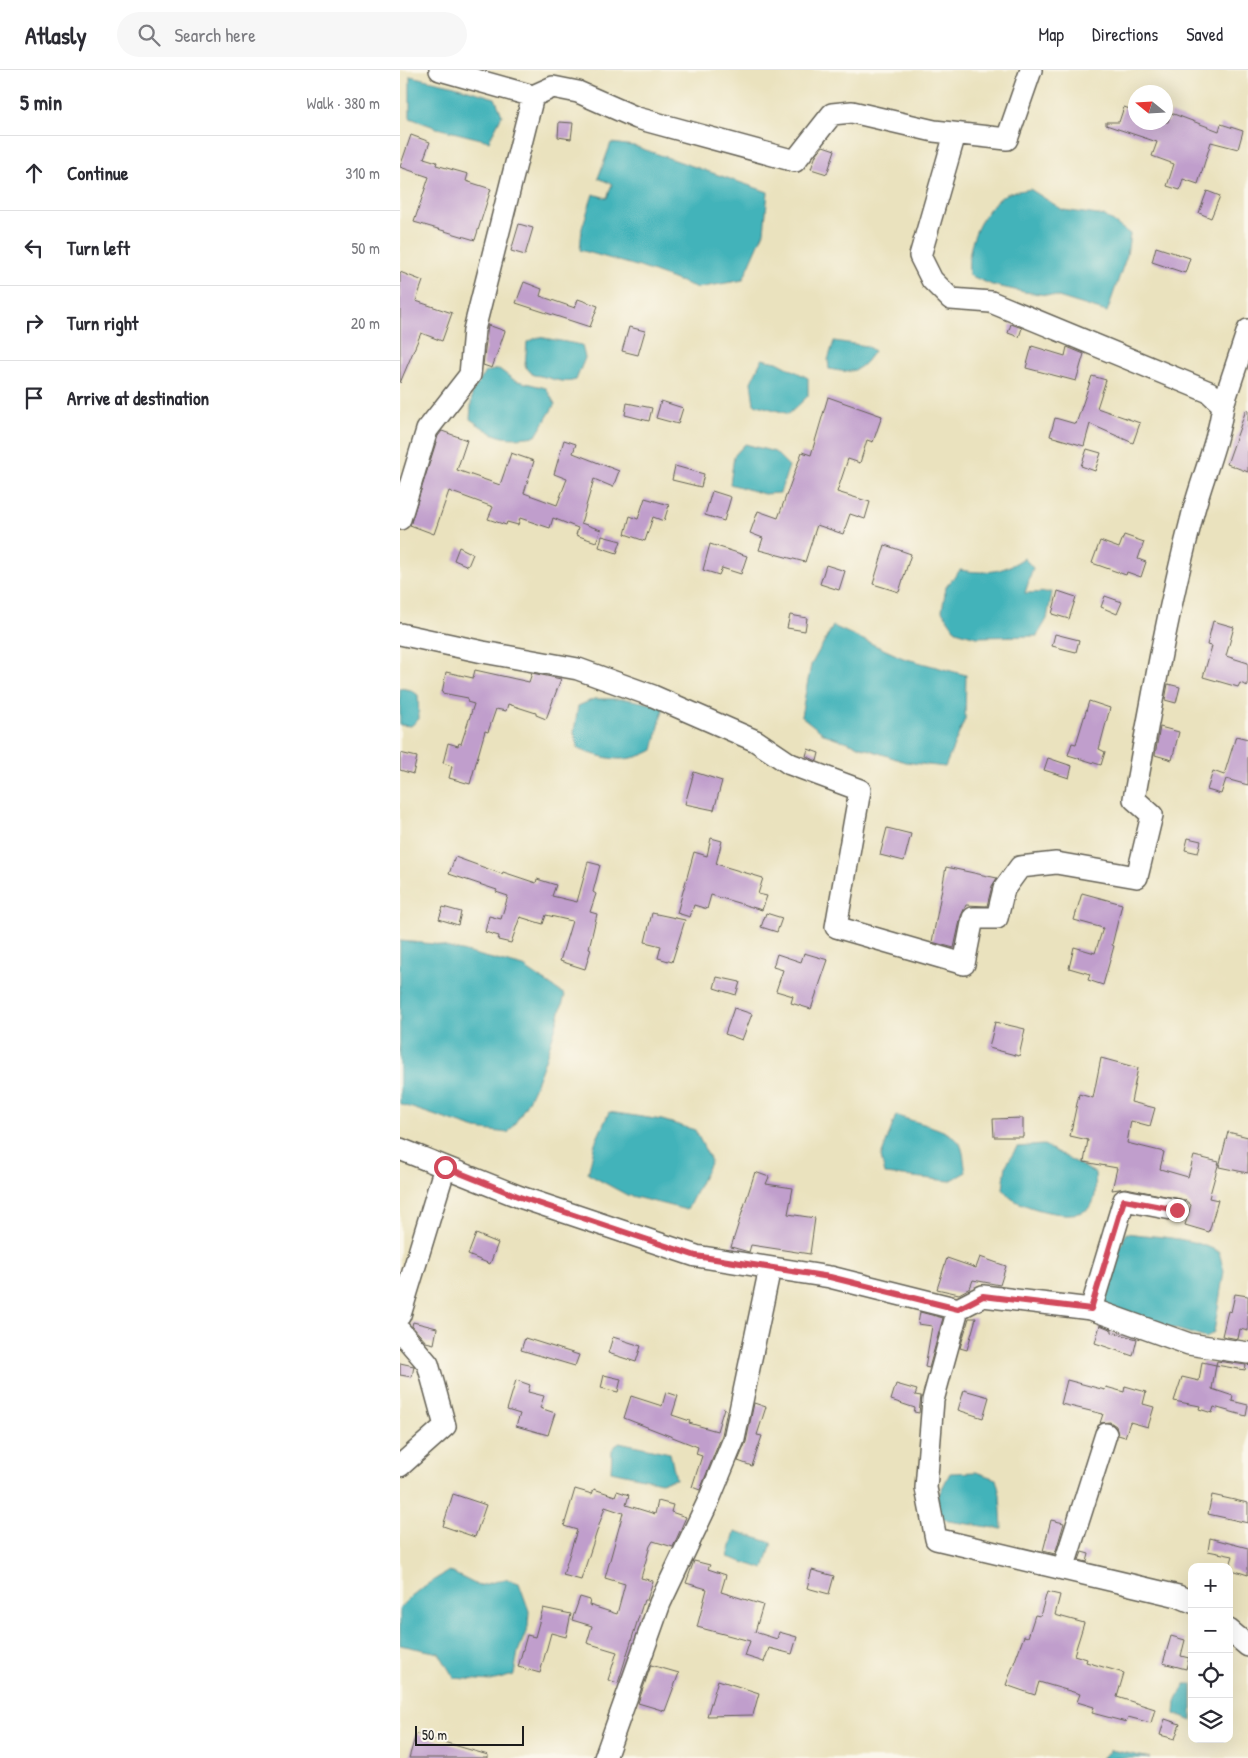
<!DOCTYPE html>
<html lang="en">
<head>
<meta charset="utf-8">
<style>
  body { margin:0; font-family:"Patrick Hand",sans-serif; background:#f7f7f7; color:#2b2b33 }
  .controls { position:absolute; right:15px; bottom:15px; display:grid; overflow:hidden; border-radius:10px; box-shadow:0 5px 20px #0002 }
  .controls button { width:45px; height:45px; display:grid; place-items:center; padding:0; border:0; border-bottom:1px solid #e1e1e2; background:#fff; color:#2b2b33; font:25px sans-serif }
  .compass { position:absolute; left:728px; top:15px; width:45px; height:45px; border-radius:50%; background:#fff; box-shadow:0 5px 20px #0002; rotate:288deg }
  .scale { position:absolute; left:15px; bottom:12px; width:109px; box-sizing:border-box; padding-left:5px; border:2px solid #1c1c1c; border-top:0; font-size:14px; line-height:18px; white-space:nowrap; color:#1c1c1c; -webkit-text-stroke:4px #fbf7ec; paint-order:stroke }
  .stop { position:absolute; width:15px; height:15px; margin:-11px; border:4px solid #d1495b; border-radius:50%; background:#fff }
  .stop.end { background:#d1495b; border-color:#fff; box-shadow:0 1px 5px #0008 }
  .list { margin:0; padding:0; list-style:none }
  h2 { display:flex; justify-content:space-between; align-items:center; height:65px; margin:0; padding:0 20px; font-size:21px }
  h2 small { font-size:16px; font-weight:400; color:#7c7c81 }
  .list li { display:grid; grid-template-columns:32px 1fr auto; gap:15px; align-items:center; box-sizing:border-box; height:75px; padding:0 20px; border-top:1px solid #e1e1e2 }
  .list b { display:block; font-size:19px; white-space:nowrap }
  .list em { font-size:16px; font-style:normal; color:#7c7c81 }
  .icon { flex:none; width:28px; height:28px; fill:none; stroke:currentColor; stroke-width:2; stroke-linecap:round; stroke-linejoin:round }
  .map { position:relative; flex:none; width:848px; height:1688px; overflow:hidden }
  header { display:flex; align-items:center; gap:30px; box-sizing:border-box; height:70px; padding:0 25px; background:#fff; border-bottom:1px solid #e1e1e2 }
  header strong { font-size:24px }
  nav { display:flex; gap:28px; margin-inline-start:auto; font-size:18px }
  .search { width:350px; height:45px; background:#f7f7f7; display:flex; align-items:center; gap:12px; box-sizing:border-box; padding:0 18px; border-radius:28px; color:#7c7c81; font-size:19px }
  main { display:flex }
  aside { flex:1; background:#fff }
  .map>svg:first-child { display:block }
  .water { fill:#43b3ba; stroke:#30686b }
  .building { fill:#c09ecc }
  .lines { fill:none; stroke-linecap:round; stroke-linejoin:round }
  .minor-casing { stroke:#646155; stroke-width:24 }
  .minor { stroke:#fff; stroke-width:21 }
  .route { stroke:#d1495b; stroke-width:6 }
</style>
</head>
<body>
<header>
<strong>Atlasly</strong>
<div class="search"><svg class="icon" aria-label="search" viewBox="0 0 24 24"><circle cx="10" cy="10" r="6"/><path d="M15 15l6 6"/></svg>Search here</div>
<nav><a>Map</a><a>Directions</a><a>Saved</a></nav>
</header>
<main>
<aside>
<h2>5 min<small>Walk · 380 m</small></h2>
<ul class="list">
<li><svg class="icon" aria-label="ahead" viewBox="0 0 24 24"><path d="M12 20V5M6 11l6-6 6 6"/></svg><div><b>Continue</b></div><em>310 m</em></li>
<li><svg class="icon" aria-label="left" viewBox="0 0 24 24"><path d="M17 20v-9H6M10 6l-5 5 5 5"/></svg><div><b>Turn left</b></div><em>50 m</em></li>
<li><svg class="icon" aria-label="right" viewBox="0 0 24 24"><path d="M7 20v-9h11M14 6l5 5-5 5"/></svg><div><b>Turn right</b></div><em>20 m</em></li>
<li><svg class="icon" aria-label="arrive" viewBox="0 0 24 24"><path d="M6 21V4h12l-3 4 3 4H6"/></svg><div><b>Arrive at destination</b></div></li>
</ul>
</aside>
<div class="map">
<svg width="848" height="1688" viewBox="0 0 848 1688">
  <rect width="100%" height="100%" fill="#fbf7ec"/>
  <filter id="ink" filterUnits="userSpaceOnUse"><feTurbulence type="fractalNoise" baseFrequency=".02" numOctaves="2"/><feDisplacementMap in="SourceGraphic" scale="10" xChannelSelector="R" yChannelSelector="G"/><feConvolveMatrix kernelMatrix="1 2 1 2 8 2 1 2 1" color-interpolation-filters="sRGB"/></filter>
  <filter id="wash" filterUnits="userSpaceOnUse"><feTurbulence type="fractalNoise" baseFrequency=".0096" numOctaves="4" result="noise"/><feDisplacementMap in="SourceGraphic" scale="20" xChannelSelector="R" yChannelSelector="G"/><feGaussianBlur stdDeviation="1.12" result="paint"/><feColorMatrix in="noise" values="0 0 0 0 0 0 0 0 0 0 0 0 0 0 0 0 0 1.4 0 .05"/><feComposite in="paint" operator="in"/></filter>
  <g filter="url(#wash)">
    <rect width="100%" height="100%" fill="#eae2be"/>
    <path class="water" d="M 10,6 L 51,15 L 95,28 L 102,45 L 89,71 L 37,58 L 10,48 Z
      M 211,73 L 234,76 L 368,122 L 364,162 L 343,210 L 298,218 L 240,197 L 180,180 L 182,158 L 193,124 L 207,128 L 212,114 L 198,108 Z
      M 630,119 L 663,140 L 705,146 L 730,164 L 727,185 L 707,242 L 655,226 L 624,222 L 592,215 L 569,205 C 566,176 580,143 603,126 C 610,121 622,121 630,119 Z
      M 139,267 L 182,275 L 185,288 L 176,310 C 161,315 149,306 133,305 L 125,296 L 127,272 Z
      M 434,271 L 467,276 L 474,281 C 460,302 453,304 429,299 L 428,290 Z
      M 362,289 L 377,292 L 408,308 L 408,326 L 389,344 L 354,334 L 351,312 Z
      M 99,299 L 114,310 L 146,318 L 155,334 L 136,366 C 102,370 99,369 70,349 L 72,323 L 85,302 Z
      M 345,374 L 375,382 L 389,396 L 380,423 L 364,424 L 330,414 L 334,386 Z
      M 624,488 L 633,498 L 625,523 L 652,522 L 647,549 L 637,566 L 576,567 L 556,561 L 542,541 L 546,517 L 560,500 C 585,504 602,503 624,488 Z
      M 433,556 L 503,588 L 566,605 L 565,649 L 545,697 L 505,692 L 424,664 L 401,646 L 411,595 Z
      M 0,618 L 11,620 L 18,625 L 19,649 L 11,656 L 0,655 Z
      M 194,629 L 226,629 L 264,636 L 253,680 C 226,695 205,689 178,679 L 174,662 L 178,636 Z
      M 0,871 L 34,874 L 124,897 L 165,925 C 151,972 138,1024 108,1063 L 76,1059 L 0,1034 Z
      M 209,1042 L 262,1050 L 295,1060 L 311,1091 L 287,1140 L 227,1125 L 188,1104 L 195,1073 Z
      M 496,1045 C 514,1053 551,1058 560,1074 C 564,1081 564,1094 566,1102 L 550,1111 L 485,1104 L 481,1087 Z
      M 644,1075 L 695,1103 C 695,1113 698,1130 689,1138 C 673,1152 630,1139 614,1130 C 609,1128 606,1122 603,1119 L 606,1095 L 617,1077 Z
      M 726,1163 C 756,1167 792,1167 819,1182 L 824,1201 L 814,1262 L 806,1268 L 704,1238 L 702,1226 Z
      M 219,1372 L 270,1383 L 276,1409 L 261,1412 L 211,1401 L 212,1380 Z
      M 576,1402 L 596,1409 L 600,1424 L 602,1459 L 548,1451 L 537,1444 L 538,1426 L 550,1403 Z
      M 335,1461 L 372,1473 L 364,1499 L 328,1487 Z
      M 49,1501 L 79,1516 L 105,1509 L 119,1513 L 129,1541 L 128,1557 L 118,1582 L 114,1605 L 91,1611 L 54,1608 L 39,1583 L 0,1575 C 0,1565 0,1550 0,1540 C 4,1527 37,1508 49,1501 Z
      M 785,1614 L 792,1614 L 792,1651 L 775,1644 L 776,1632 Z
      M 711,1680 L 750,1688 L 701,1688 Z"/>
    <g id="blocks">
      <path class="building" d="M 724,37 L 736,41 L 736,52 L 768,52 L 771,43 L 819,61 L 821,54 L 843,61 L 838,79 L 811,72 L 798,114 L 783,109 L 780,120 L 767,116 L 774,94 L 752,86 L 757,72 L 706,55 L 706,52 L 719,52 Z
        M 159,52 L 173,53 L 171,69 L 158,67 Z
        M 11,65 L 30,72 L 24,88 L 37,92 L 36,95 L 68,104 L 66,111 L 91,119 L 75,170 L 14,152 L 29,107 L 0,97 Z
        M 423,76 L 435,80 L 427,104 L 411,99 L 416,85 Z
        M 807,121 L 820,126 L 811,148 L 799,143 Z
        M 119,154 L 133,158 L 125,185 L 111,181 Z
        M 756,177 L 790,188 L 785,203 L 752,192 Z
        M 0,202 L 23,211 L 16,231 L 52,243 L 42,271 L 21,263 L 0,313 Z
        M 124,212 L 142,219 L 140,226 L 175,238 L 178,229 L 198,236 L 190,257 L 116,233 Z
        M 611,254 L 622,258 L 619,267 L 608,263 Z
        M 88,255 L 105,261 L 92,298 L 83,295 Z
        M 229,257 L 245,261 L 238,285 L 222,281 Z
        M 632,276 L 665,286 L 667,277 L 684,284 L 676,311 L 626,298 Z
        M 692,306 L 706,310 L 697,338 L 740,353 L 733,373 L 690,354 L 684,376 L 650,366 L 655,348 L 676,354 Z
        M 428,327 L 482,346 L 473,372 L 467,370 L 460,393 L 448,389 L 437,422 L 470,432 L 465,449 L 450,444 L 443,464 L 417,455 L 405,492 L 359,480 L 363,468 L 350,463 L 358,441 L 378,448 L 402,382 L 411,385 Z
        M 261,331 L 283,338 L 278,354 L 256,348 Z
        M 227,333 L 252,338 L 249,351 L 225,345 Z
        M 846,340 L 848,341 L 848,402 L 827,394 Z
        M 42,361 L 67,370 L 57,400 L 100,415 L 111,383 L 134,391 L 124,423 L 157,435 L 167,409 L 154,404 L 164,370 L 176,374 L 173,383 L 219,401 L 213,417 L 194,409 L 181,453 L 201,460 L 196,472 L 176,465 L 178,458 L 153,448 L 150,458 L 120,448 L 118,455 L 107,452 L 106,455 L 88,449 L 93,437 L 49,421 L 34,464 L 10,455 L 38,366 Z
        M 687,379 L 701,383 L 695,401 L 681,396 Z
        M 275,396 L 304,404 L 301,417 L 272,410 Z
        M 312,421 L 331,427 L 324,451 L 305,445 Z
        M 245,428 L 269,435 L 264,451 L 253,447 L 245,471 L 225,464 L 230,446 L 238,449 Z
        M 724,465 L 744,472 L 738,489 L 746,492 L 741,507 L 727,502 L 726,505 L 692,493 L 700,471 L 719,478 Z
        M 202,466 L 221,471 L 217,483 L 199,477 Z
        M 310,474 L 347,486 L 341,504 L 322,498 L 319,505 L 303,500 Z
        M 485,475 L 511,484 L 499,522 L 473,514 Z
        M 59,477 L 73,484 L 68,496 L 54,490 Z
        M 426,495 L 445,501 L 439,520 L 420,514 Z
        M 658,521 L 676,527 L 669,549 L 652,544 Z
        M 705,526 L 722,532 L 717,544 L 701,537 Z
        M 390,545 L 407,548 L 405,561 L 387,558 Z
        M 813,551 L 834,557 L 826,586 L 848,593 L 848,616 L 840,613 L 838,617 L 803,607 L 812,576 L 807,575 Z
        M 655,564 L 679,570 L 676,582 L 652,576 Z
        M 75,600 L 129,612 L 132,603 L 161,609 L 146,649 L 136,645 L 136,643 L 108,634 L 106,641 L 96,639 L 88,662 L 85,661 L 70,714 L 49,708 L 52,696 L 43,693 L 48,673 L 58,676 L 59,673 L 61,674 L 74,634 L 67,632 L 68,628 L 42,623 L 46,602 L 73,608 Z
        M 768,614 L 780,617 L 776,633 L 765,630 Z
        M 689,631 L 710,638 L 699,679 L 705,682 L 701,695 L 668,685 L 672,673 L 676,674 Z
        M 760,657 L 779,662 L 772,690 L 755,685 Z
        M 836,666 L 848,669 L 848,715 L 826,709 L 821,724 L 807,720 L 813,701 L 824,705 Z
        M 408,679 L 419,683 L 417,691 L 406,686 Z
        M 0,683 L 17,687 L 13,704 L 0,700 Z
        M 648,688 L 672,696 L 669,708 L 644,700 Z
        M 294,702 L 322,711 L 314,740 L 285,734 Z
        M 487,758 L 511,764 L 504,791 L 480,785 Z
        M 311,768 L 322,771 L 316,794 L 363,808 L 358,824 L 367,826 L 362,840 L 311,825 L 307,839 L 294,835 L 290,847 L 277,843 L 294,782 L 307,786 Z
        M 788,768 L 801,771 L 798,783 L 785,780 Z
        M 55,787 L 102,804 L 103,802 L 136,813 L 137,809 L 156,815 L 152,826 L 177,832 L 188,792 L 200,795 L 193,822 L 196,824 L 190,842 L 197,844 L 189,878 L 191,879 L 185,899 L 160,891 L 172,851 L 146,845 L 143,854 L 120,847 L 111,873 L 98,870 L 99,866 L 85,862 L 89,846 L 101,849 L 108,826 L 96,822 L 97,820 L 49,804 Z
        M 546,797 L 597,808 L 592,816 L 587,836 L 566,835 L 561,846 L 554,878 L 532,872 Z
        M 682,823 L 722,834 L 712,875 L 714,876 L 703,915 L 688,910 L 690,904 L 669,898 L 674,877 L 695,883 L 703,858 L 674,850 Z
        M 43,837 L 61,842 L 58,855 L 39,849 Z
        M 252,843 L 285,850 L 272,892 L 258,888 L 261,876 L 245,872 Z
        M 366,843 L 382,848 L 377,862 L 361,857 Z
        M 404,883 L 428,890 L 411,939 L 391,933 L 393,926 L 376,921 L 383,900 L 373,897 L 377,884 L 401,892 Z
        M 317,907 L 340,912 L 336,925 L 314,918 Z
        M 334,938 L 352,944 L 342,970 L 325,964 Z
        M 595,952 L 625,959 L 619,986 L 589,978 Z
        M 701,988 L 738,998 L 731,1032 L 755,1038 L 750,1056 L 731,1051 L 727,1073 L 764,1082 L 760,1099 L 788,1107 L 794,1086 L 819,1092 L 809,1128 L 818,1130 L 809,1162 L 785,1155 L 791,1135 L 785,1130 L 726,1118 L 712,1120 L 717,1098 L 684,1092 L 688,1070 L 670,1066 L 679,1024 L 693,1028 Z
        M 623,1048 L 623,1067 L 594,1067 L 593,1049 Z
        M 828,1062 L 848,1067 L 848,1103 L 819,1097 Z
        M 355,1102 L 369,1107 L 366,1114 L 393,1118 L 388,1144 L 415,1148 L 410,1184 L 351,1175 L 349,1182 L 331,1177 Z
        M 76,1164 L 98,1173 L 90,1194 L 68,1185 Z
        M 580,1187 L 606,1196 L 600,1215 L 573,1210 L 570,1218 L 559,1224 L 537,1219 L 547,1188 L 576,1198 Z
        M 835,1224 L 848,1226 L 848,1261 L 840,1259 L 838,1269 L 822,1266 L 828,1241 L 831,1242 Z
        M 520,1242 L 543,1248 L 529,1298 L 525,1297 L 532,1256 L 518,1254 Z
        M 569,1248 L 576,1248 L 567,1280 L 560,1278 Z
        M 13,1252 L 37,1258 L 34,1274 L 26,1272 L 12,1256 Z
        M 700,1255 L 712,1260 L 712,1262 L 737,1269 L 733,1286 L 695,1273 Z
        M 213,1267 L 241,1276 L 236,1292 L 208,1283 Z
        M 125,1268 L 179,1285 L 175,1296 L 121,1280 Z
        M 817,1291 L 846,1295 L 845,1300 L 816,1295 L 812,1319 L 833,1326 L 832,1331 L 848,1335 L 846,1346 L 814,1337 L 812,1343 L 799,1339 L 800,1336 L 774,1331 L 782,1307 L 799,1311 L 802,1292 L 816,1295 Z
        M 0,1293 L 14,1296 L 12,1307 L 0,1305 Z
        M 204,1305 L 221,1309 L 218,1322 L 201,1318 Z
        M 116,1310 L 130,1315 L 128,1322 L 144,1326 L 140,1338 L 155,1343 L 148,1365 L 116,1356 L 120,1344 L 107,1340 Z
        M 667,1310 L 705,1320 L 706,1317 L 724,1322 L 725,1316 L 746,1322 L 743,1334 L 754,1337 L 748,1357 L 730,1352 L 725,1367 L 718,1365 L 716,1356 L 710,1352 L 700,1353 L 703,1344 L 661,1334 Z
        M 496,1314 L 517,1320 L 515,1325 L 521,1326 L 519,1343 L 514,1342 L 515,1338 L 491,1330 Z
        M 564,1320 L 589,1327 L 583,1348 L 558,1340 Z
        M 266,1322 L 278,1326 L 272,1345 L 290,1351 L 289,1353 L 317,1361 L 324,1338 L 327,1340 L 322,1365 L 300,1420 L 292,1417 L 302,1386 L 296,1384 L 298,1377 L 224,1348 L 231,1326 L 262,1336 Z
        M 354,1333 L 366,1337 L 357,1365 L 362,1366 L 352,1396 L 338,1391 L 346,1372 Z
        M 175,1419 L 192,1424 L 194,1419 L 215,1426 L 217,1421 L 229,1425 L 226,1435 L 255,1444 L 258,1431 L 273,1435 L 271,1442 L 286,1447 L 273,1477 L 253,1471 L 250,1476 L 241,1508 L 253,1511 L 247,1530 L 244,1530 L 218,1613 L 208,1610 L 217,1582 L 187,1573 L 192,1556 L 172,1550 L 180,1527 L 190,1530 L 189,1535 L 217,1544 L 225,1514 L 205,1508 L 223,1443 L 205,1437 L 181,1510 L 163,1505 L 177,1460 L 164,1456 Z
        M 53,1424 L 86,1435 L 75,1467 L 43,1456 Z
        M 812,1425 L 848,1433 L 848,1453 L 808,1444 Z
        M 651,1450 L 664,1453 L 655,1484 L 643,1481 Z
        M 810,1468 L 848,1478 L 848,1505 L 829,1499 L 833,1486 L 808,1481 Z
        M 682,1482 L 689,1484 L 687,1492 L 679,1490 Z
        M 294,1491 L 310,1495 L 308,1499 L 326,1505 L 321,1522 L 363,1535 L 355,1562 L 377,1569 L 379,1562 L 397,1567 L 392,1584 L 369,1578 L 364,1592 L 345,1586 L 350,1571 L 297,1557 L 307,1519 L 286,1513 Z
        M 412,1500 L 434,1506 L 429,1524 L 407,1518 Z
        M 647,1522 L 660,1525 L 655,1545 L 684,1553 L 674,1585 L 687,1589 L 686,1592 L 724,1603 L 717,1627 L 755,1639 L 751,1653 L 728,1647 L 726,1652 L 692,1643 L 694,1637 L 677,1632 L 680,1624 L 639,1612 L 635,1625 L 606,1615 L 624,1566 L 628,1567 L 635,1545 L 640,1546 Z
        M 143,1538 L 171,1544 L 166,1567 L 151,1563 L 140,1603 L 118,1597 L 127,1565 L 135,1567 Z
        M 771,1566 L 785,1570 L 781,1586 L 789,1588 L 786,1599 L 763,1593 Z
        M 251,1595 L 279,1603 L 265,1641 L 238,1633 Z
        M 318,1610 L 359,1623 L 353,1645 L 307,1646 Z
        M 765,1649 L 780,1654 L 775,1669 L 760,1665 Z
        M 16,1664 L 88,1685 L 88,1688 L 9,1688 Z"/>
    </g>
  </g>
  <g filter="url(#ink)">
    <use href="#blocks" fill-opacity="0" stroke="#646155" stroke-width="1"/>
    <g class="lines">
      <defs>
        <path id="minor" d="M 40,0 L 133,26 L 153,17 L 178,22 L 237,48 L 395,91 L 432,44 L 452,42 L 534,61 L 607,69 L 631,0
          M 823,335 L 848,260
          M 0,449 L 27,360 L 70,305 L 74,260 L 133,26
          M 0,564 L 83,582 L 178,599 L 253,626 L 356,671 L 390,694 L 460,720 L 436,857 L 564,894 L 573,848 L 597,848 L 604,819 L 620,797 L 656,793 L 737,807 L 752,745 L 734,729 C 751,636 767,543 791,451 C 800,412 818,375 823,335 L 809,322 L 591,232 L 551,229 L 532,210 L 520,186 L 555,64
          M 0,1079 L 120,1127 L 296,1186 L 430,1207 L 558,1239 L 533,1330 L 526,1418 L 536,1469 L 778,1526 L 792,1532
          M 558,1239 L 583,1226 L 691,1239 L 724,1130 L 777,1140
          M 691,1239 L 789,1274 L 848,1283
          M 0,1245 L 45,1097
          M 0,1261 L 28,1294 L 45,1356 L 0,1396
          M 663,1499 L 706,1364
          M 829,1560 L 848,1576
          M 205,1688 L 260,1533 L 308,1432 L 334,1369 L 370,1198"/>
      </defs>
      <use href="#minor" class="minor-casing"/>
      <use href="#minor" class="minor"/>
    </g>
  </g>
  <g class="lines" filter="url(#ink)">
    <path class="route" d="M 45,1097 L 120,1127 L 296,1186 L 430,1207 L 558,1239 L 583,1226 L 691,1239 L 724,1130 L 777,1140"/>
  </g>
</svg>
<div class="controls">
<button>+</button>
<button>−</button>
<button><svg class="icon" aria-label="locate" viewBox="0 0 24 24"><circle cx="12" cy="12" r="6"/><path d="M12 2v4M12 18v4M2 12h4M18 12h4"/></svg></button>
<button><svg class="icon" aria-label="layers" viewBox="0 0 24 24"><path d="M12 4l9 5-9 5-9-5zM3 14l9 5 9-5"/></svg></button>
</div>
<svg class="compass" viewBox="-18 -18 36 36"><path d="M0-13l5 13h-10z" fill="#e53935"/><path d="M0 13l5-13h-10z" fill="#7c7c81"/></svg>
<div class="scale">50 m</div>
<div class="stop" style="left:45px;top:1097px"></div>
<div class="stop end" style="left:777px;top:1140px"></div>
</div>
</main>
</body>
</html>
